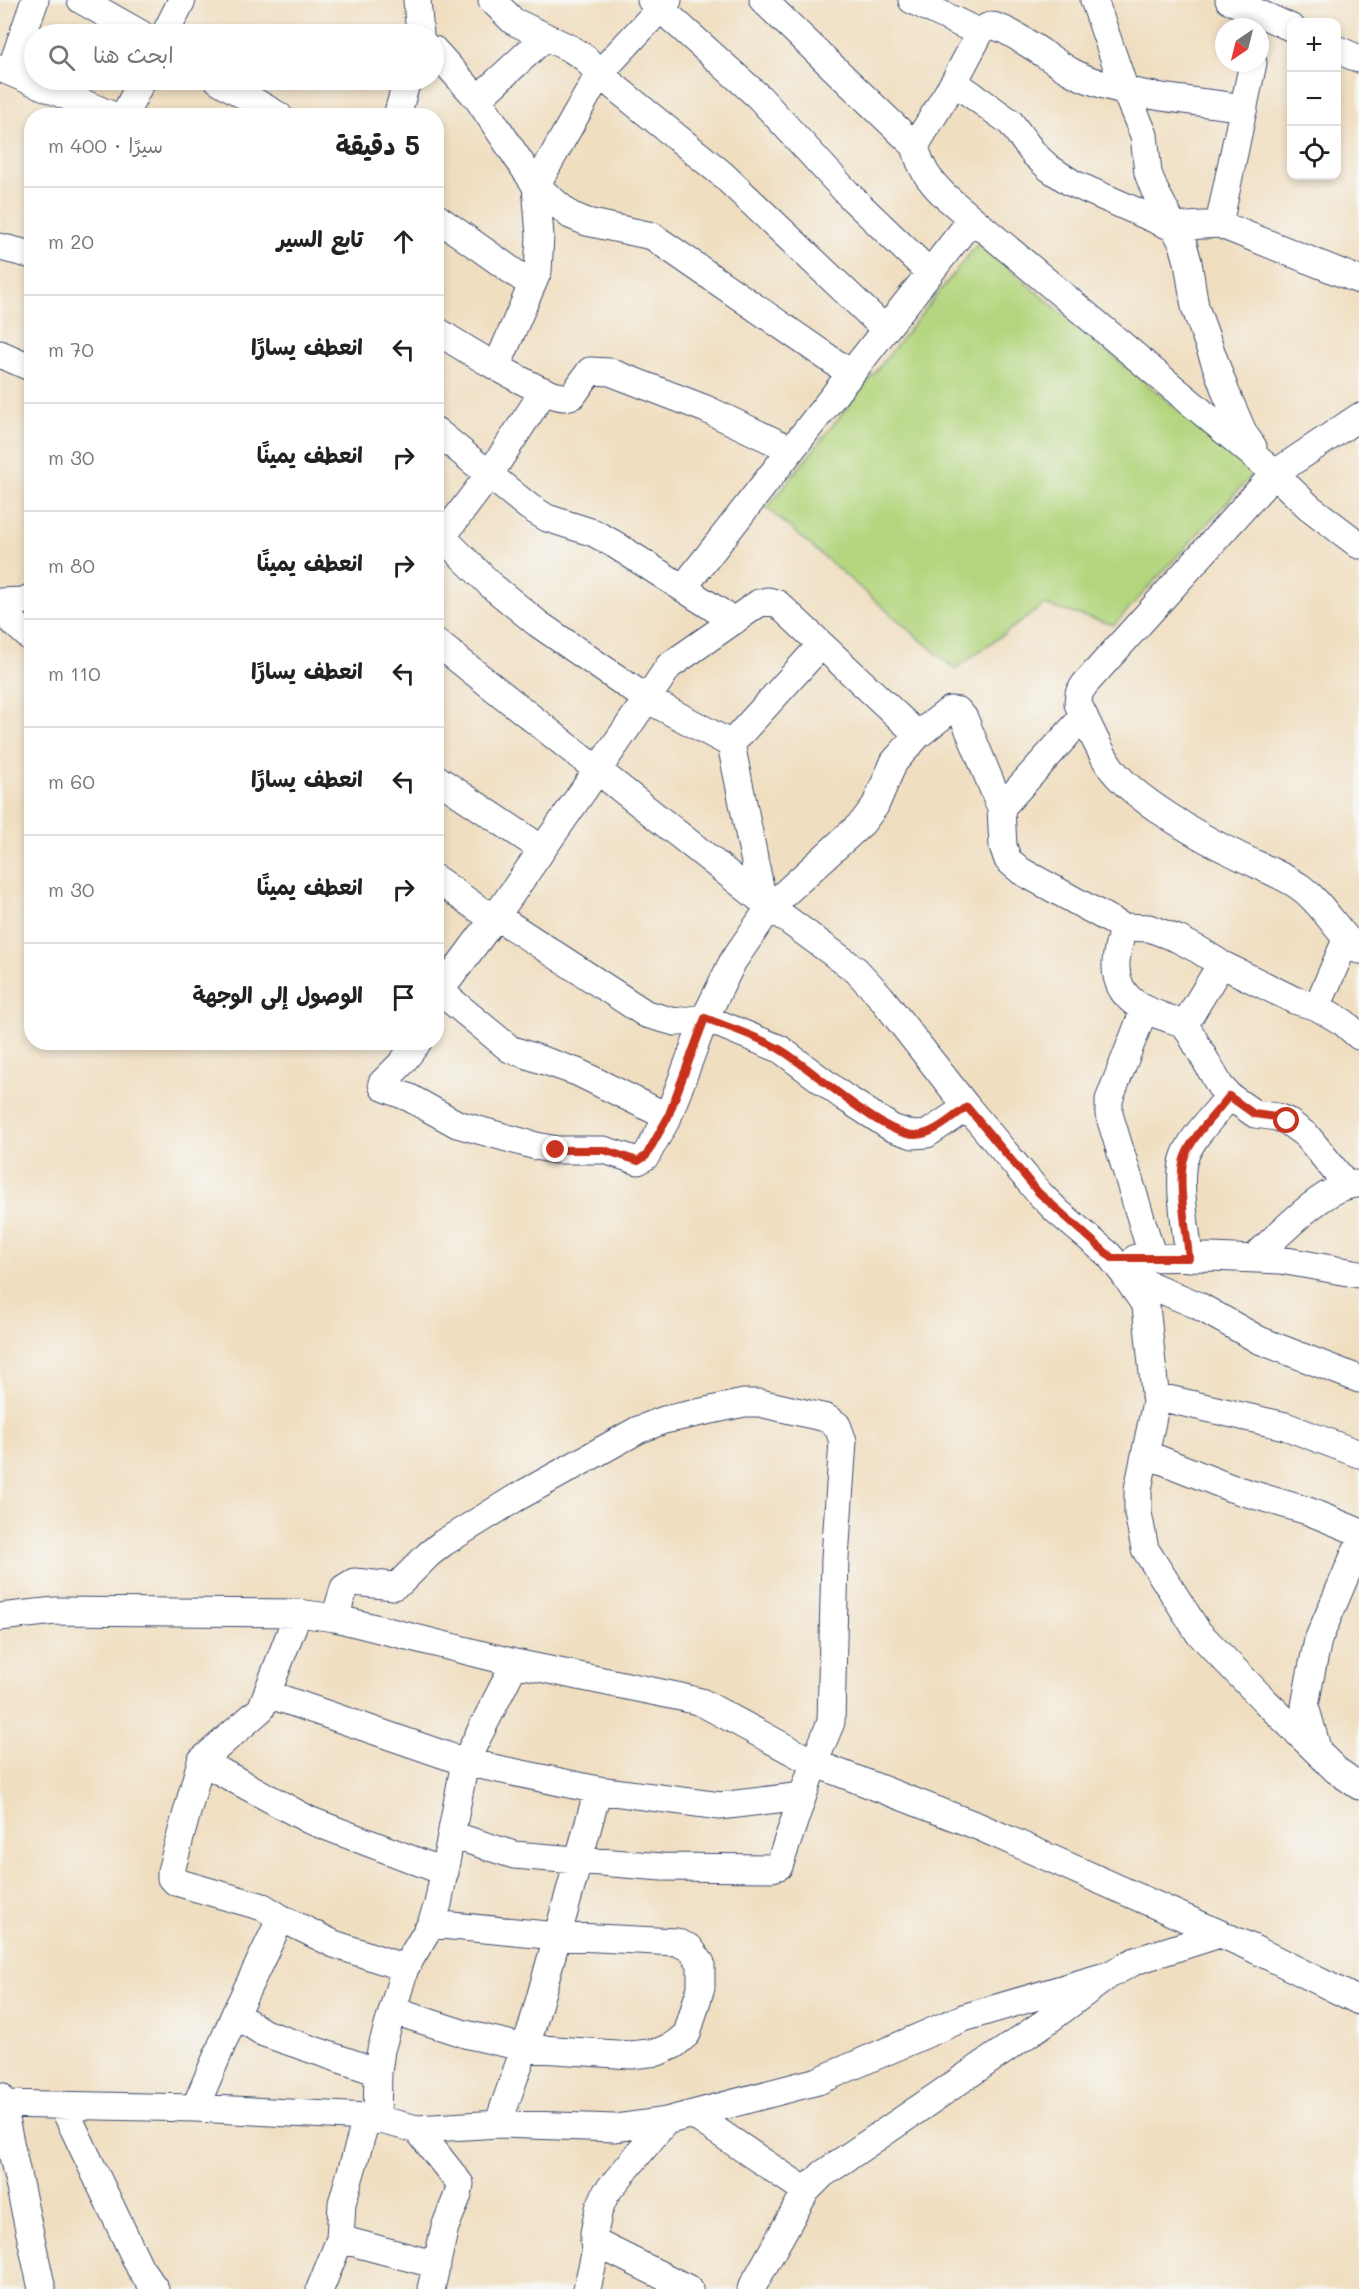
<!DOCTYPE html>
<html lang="ar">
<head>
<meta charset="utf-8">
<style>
  body { margin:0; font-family:Mali,"Playpen Sans Arabic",sans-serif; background:#f6f6f6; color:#222; direction:rtl }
  .controls { position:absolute; right:18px; top:18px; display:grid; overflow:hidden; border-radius:12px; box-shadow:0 3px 9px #0003 }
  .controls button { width:54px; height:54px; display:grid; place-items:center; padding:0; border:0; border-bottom:2px solid #e0e0e0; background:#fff; color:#222; font:30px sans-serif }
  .compass { position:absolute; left:1215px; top:18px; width:54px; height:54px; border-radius:50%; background:#fff; box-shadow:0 3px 9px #0003; rotate:215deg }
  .stop { position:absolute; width:18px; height:18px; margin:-14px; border:4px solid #c8321e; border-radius:50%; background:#fff }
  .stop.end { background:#c8321e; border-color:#fff; box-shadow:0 2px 6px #0008 }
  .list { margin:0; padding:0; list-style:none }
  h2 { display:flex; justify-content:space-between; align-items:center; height:78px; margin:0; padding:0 24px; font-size:26px }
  h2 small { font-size:20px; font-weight:400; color:#767676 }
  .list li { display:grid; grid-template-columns:39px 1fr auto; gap:18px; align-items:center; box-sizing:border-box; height:108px; padding:0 24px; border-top:2px solid #e0e0e0 }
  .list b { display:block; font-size:22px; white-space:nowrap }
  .list em { font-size:20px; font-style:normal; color:#767676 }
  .icon { flex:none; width:33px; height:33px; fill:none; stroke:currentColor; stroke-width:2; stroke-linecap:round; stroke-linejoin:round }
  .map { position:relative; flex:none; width:1359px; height:2289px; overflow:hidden; direction:ltr }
  .search { position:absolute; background:#fff; box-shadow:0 3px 9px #0003; left:24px; top:24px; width:420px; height:66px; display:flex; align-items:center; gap:15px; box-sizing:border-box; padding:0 21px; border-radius:33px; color:#767676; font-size:22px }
  .panel { position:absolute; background:#fff; box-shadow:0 3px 9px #0003; left:24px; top:108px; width:420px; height:942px; border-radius:24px; direction:rtl }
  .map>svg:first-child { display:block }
  .green { fill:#b3d57d; stroke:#67826e; stroke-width:1.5 }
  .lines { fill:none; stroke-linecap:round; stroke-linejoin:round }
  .minor-casing { stroke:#3b496d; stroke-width:29 }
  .minor { stroke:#fff; stroke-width:27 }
  .route { stroke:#c8321e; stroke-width:8 }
</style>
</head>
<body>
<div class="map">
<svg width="1359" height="2289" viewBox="0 0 1359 2289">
  <rect width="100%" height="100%" fill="#f6f6f2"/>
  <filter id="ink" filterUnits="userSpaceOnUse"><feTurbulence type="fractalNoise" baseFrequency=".0167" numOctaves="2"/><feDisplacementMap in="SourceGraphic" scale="12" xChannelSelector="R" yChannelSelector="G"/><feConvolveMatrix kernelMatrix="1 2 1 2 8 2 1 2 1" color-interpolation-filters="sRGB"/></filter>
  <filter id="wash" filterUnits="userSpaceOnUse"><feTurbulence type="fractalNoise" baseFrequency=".008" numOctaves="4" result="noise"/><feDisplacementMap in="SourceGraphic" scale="24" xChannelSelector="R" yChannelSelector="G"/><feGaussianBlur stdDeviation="1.35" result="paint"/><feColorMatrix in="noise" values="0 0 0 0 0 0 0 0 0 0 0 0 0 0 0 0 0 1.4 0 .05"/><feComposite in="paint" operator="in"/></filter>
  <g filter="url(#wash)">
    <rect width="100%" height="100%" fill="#f0dec0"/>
    <path class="green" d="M 978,243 L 1254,473 L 1114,625 L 1044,605 L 955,669 L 767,508 Z"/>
  </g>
  <g filter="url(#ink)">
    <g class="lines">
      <defs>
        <path id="minor" d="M 81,0 L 141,34
          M 417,0 L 420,34
          M 492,0 L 513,21 L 571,49 L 585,58 L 599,74 L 722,174 L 885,329
          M 651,0 L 759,97 L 851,197 L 930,273
          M 763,0 L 915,146 C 921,169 928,179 945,196 L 1265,465 L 1309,507 L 1359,545
          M 912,0 L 980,33
          M 1094,0 L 1125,90 L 1144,135 L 1148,173 L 1154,189 L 1183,244 L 1188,262 L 1195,307 L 1226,393 L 1244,434 L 1253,447
          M 1229,0 L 1292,28
          M 165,34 L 182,0
          M 1336,49 L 1359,59
          M 434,50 L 478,99 L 536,186 L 570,215 L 587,222 L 652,236 L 850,373
          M 0,68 L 114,116
          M 10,72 L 35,0
          M 218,80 L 279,116
          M 954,82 L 1010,122 L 1034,154 L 1049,168 L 1072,183 L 1172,227 L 1219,224 L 1359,280
          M 478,99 L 545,37
          M 124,116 L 142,80
          M 397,116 L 407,80
          M 915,146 L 954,82 L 980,33 C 983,30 986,26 991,26 C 1007,26 1054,62 1070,71 C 1114,96 1193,100 1244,108
          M 436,217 L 532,285
          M 1219,224 L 1253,63
          M 0,247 L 32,255
          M 436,330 C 457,344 543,397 564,397 C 567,397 570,396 573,395 L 590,371 L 610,372 L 706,409 L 790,449
          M 0,354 L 32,368
          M 497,366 L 538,271 L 540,236 L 536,186 L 599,74 L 668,0
          M 1359,417 L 1274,474 L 1085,684 L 1079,693 L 1078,704 C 1088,724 1097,746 1109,765 C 1129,796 1201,838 1235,854 C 1256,865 1281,874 1300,887 C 1324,904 1336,932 1359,950
          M 436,431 L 529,507 L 547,518 L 594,533 L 614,544 L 734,621
          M 436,531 L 493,587 L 537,623 L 647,699 L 731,744 L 763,902
          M 436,545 L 489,475 L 544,391
          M 683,588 L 972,219
          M 0,602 L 23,601 L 32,597
          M 0,610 L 32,639
          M 436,642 L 770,907 L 856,970 L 881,997 L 967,1107 L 1039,1193 L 1058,1212 L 1109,1255 L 1124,1274 L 1146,1306 L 1156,1402 L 1138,1489 L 1138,1513 L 1145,1549 L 1198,1632 L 1264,1700 L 1336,1770 L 1359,1786
          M 731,744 L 821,645
          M 436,778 L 542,849
          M 1001,808 L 1084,716
          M 436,879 L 480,910 L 496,916 L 646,1014 L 675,1022 L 705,1018 L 780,1049 L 844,1097 L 892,1128 L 913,1135 L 927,1134 L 967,1107
          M 1123,927 C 1121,938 1116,952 1116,964 C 1115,1005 1153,1013 1185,1024 L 1220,1086 L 1229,1096 L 1255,1114 L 1277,1117 L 1287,1121 L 1307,1136 L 1346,1184
          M 436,988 L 510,1049 L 577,1072 L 668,1117
          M 436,999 L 440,991 L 496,916 L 647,699 L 669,666 L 759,603 L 768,601 L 778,604 L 918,735
          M 1317,1007 L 1346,940
          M 1144,1010 L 1109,1100 L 1109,1114 L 1153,1258
          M 1185,1024 L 1221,964
          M 418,1042 L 401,1064 L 382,1083 L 383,1087 L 410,1098 L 457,1124 L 536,1146 L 556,1150 L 604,1150 L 638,1161 L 646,1156 L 668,1117 L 705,1018 L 733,961 L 770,907 L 862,823 L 875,806 L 894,762 L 918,735 L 950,710 L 958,711 L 964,718 L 1001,808 L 1003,846 L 1008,860 L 1021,871 L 1123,927 L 1149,928 L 1178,939 L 1199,950 L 1221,964 L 1294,1000 L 1317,1007 L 1343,1022 L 1359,1036
          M 1136,1258 L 1212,1257 L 1281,1260 L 1359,1274
          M 1189,1258 C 1187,1232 1176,1178 1185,1156 C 1194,1134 1215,1115 1229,1096
          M 1253,1259 C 1277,1237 1326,1183 1359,1184
          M 1124,1274 L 1197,1305 L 1259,1340 L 1359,1379
          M 1155,1396 L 1285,1426 L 1359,1454
          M 1146,1454 L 1231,1488 L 1308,1511 L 1359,1532
          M 298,1613 L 261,1709 L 201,1761 L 171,1871 L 171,1878 L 176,1882 L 263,1907 L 281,1918 L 334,1944 L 405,1968
          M 0,1617 L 55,1611 L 298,1613 L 335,1618 L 515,1663 L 681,1697 L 701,1702 L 814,1763 L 980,1827 L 1250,1947 L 1359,2001
          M 335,1618 L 344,1588 L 354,1582 L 394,1586 L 401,1582 L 429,1554 L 443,1543 L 514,1499 L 638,1430 L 664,1420 L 744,1403 L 760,1403 L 826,1418 L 837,1425 L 843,1441 L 835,1558 L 831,1722 L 814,1763 L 779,1866 L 772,1868 L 662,1867 L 514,1855 L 452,1835
          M 268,1694 L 465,1762 L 598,1790 L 720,1806 L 802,1796
          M 1317,1748 L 1305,1706 L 1310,1678 L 1318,1640 L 1359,1544
          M 201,1761 L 309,1820 L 445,1872
          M 394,2011 L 465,2034 L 526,2048 L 631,2055 L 658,2052 L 674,2045 L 687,2034 L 701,1987 L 701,1963 L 690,1948 L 676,1942 L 557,1936 L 431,1924
          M 235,2014 L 264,2033 L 378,2072
          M 0,2096 L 42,2289
          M 2,2104 L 195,2108 L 367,2117 L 417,2129 L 498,2124 L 615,2128 L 666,2121 L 818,2081 L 963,2018 L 1109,1975
          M 63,2106 L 140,2268 L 155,2289
          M 195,2108 L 235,2014 L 281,1918
          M 692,2114 L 806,2191
          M 377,2118 L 378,2072 L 381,2050 L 405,1968 L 431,1924 L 438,1904 L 465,1762 L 515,1663
          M 498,2124 L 532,2027 L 598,1790
          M 417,2129 L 460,2184 L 458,2195 L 445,2227 L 431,2289
          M 340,2239 L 437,2265
          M 594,2242 L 689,2289
          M 320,2289 L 340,2239 L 342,2203 L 367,2117
          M 587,2289 L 595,2254 L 594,2233 L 599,2209 L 606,2193 L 666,2121
          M 751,2289 L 806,2191 L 823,2174 L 1050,2019 L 1109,1975 L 1135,1961 L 1220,1934"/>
      </defs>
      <use href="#minor" class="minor-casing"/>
      <use href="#minor" class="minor"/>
    </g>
  </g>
  <g class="lines" filter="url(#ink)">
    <path class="route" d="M 556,1150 L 604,1150 L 638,1161 L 646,1156 L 668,1117 L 705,1018 C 730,1028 758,1036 781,1050 C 813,1069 880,1134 915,1135 C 934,1135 952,1117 967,1107 L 1039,1193 L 1112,1258 L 1189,1258 C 1187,1232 1176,1178 1185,1156 C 1194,1134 1215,1115 1229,1096 L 1254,1114 L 1276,1117 L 1287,1121"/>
  </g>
</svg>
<div class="controls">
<button>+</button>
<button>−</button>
<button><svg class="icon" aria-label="locate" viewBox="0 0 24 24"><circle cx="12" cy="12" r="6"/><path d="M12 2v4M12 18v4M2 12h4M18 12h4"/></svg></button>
</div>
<svg class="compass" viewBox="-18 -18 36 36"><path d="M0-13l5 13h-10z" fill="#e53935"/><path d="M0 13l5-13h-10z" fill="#767676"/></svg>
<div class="stop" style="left:1287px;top:1121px"></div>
<div class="stop end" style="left:556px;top:1150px"></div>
<div class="search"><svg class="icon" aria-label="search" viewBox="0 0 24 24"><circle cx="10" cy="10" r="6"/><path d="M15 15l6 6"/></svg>ابحث هنا</div>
<section class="panel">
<h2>5 دقيقة<small>سيرًا · 400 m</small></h2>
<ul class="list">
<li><svg class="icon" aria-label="ahead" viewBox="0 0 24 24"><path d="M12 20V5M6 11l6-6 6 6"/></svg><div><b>تابع السير</b></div><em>20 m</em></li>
<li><svg class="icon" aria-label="left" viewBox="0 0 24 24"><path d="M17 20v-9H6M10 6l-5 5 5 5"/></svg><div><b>انعطف يسارًا</b></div><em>70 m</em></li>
<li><svg class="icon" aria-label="right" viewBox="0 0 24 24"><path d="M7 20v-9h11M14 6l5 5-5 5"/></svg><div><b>انعطف يمينًا</b></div><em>30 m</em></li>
<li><svg class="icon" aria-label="right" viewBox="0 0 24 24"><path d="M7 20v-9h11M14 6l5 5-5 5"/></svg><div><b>انعطف يمينًا</b></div><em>80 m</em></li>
<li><svg class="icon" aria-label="left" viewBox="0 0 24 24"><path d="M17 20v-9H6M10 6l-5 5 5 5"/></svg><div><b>انعطف يسارًا</b></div><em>110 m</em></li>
<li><svg class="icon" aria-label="left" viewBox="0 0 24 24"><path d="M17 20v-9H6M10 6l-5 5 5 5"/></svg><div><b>انعطف يسارًا</b></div><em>60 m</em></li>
<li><svg class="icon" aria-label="right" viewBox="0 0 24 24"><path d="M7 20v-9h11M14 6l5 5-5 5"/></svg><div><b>انعطف يمينًا</b></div><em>30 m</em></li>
<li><svg class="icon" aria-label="arrive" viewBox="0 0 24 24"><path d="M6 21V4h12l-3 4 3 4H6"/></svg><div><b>الوصول إلى الوجهة</b></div></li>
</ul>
</section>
</div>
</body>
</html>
